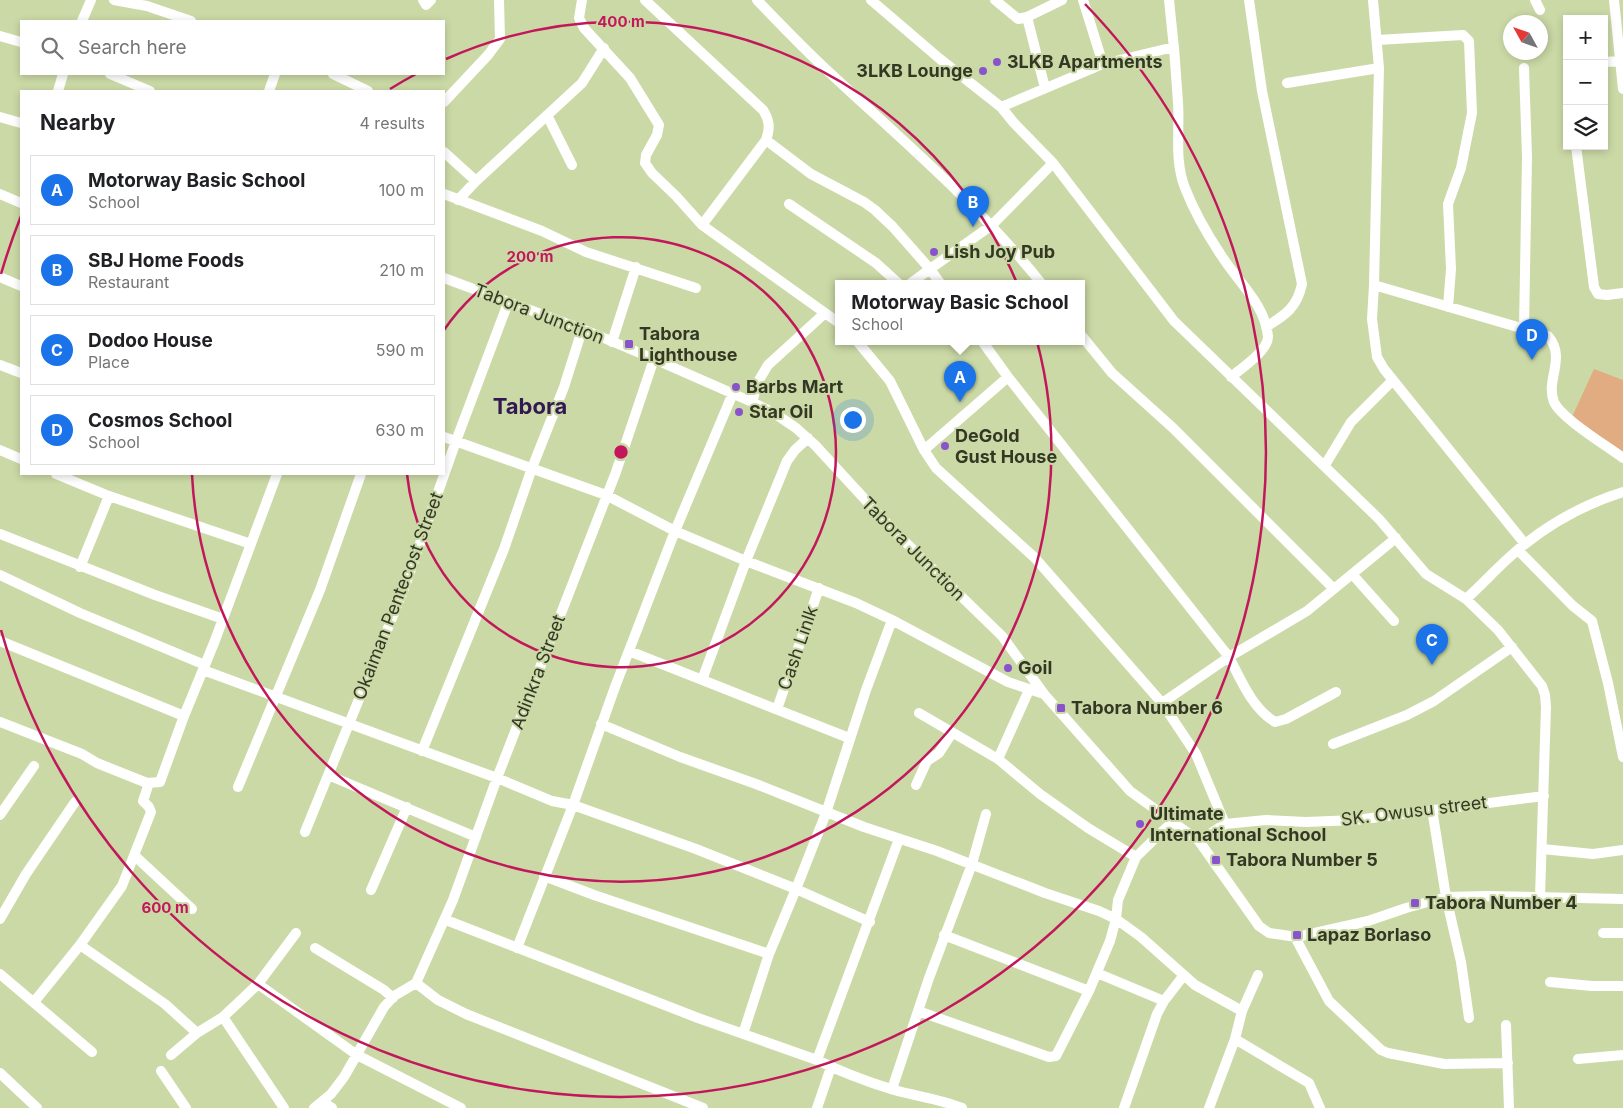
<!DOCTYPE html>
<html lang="en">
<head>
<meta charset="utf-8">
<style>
  body { margin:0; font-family:Inter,sans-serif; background:#f6f6f6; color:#202124 }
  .controls { position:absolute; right:15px; top:15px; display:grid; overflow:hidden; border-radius:0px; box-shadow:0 2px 8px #0003 }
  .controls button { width:45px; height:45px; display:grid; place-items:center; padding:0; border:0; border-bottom:1px solid #e0e0e0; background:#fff; color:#202124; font:25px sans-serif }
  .compass { position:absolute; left:1503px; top:15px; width:45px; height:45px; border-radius:50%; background:#fff; box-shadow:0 2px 8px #0003; rotate:310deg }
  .you { position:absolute; left:852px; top:419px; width:18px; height:18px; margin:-12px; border:4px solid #fff; border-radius:50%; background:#1a73e8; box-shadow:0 0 0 8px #1a73e833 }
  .badge { display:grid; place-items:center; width:32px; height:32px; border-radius:50%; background:#1a73e8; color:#fff; font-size:16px; font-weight:700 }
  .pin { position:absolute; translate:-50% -41px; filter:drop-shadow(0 1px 2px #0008) }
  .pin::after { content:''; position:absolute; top:26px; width:18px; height:15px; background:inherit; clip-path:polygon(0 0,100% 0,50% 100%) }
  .popup { position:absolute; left:835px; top:280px; width:250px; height:65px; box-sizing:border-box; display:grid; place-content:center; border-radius:0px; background:#fff; filter:drop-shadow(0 1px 4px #0005); font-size:16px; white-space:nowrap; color:#757577 }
  .popup b { font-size:19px; color:#202124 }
  .popup::after { content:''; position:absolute; left:50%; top:100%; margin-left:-10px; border:10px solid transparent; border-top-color:#fff }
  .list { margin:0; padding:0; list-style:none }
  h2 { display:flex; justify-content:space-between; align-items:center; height:65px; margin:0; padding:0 20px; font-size:21px }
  h2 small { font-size:16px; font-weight:400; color:#757577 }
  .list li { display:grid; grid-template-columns:32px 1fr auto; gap:15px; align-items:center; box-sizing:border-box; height:70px; margin:0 10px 10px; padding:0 10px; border:1px solid #e0e0e0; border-radius:0px }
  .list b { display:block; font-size:19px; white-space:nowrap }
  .list p { margin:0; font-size:16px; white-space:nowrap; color:#757577 }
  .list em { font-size:16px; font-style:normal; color:#757577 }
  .icon { flex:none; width:28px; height:28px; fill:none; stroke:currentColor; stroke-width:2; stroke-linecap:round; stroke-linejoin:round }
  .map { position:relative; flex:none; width:1623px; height:1108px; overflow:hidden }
  .search { position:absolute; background:#fff; box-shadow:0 2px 8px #0003; left:20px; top:20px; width:425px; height:55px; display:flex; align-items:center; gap:12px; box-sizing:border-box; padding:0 18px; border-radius:0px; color:#757577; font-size:19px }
  .panel { position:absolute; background:#fff; box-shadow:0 2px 8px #0003; left:20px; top:90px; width:425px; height:385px; border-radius:0px }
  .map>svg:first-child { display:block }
  .green { fill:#e1ac81 }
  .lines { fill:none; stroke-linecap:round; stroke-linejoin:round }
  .minor { stroke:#fff; stroke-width:10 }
  .ring { fill:none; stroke:#c2185b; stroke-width:2.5 }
  .poi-dot { fill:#8853cb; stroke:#cbd9a6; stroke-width:2 }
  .labels { text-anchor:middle; stroke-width:4; stroke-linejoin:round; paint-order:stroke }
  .poi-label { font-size:18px; font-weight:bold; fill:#333824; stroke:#cbd9a6; text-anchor:start }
  .street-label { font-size:18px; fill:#333824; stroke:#cbd9a6 }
  .district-label { font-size:22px; font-weight:bold; fill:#331952; stroke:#cbd9a6 }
  .centre { fill:#c2185b; stroke:#cbd9a6; stroke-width:2.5 }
  .ring-label { font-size:15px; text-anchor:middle; font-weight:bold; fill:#c2185b; stroke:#cbd9a6; stroke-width:4; stroke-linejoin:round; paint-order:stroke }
</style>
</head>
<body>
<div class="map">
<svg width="1623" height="1108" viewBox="0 0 1623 1108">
  <rect width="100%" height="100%" fill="#cbd9a6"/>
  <path class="green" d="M 1594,369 L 1623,380 L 1623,453 L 1572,417 Z"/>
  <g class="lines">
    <path class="minor" d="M 114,0 L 147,6 L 191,21
      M 423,0 L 426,5 L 431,0
      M 582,0 L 579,18 L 584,28 L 630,78 L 659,125 L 657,135 L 646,155 L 645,163 L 652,173 L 676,196 L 702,225 L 839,323
      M 645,0 L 763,110 C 770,121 770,129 766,140 L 702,225
      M 757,0 C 781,25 805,50 830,73 C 903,141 979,205 1041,283
      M 871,0 L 940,59 L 1001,107 L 1014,123 L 1053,163 L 1174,321 L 1379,519 L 1426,574 L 1466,599 L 1498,630 L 1542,686 L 1545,695 L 1546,707 L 1540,897
      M 995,0 L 1018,19 L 1027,17 L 1062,0
      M 1083,0 L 1103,64
      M 1169,0 C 1173,34 1176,68 1178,102 C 1180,131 1174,160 1185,188 C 1194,211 1207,234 1221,255 C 1237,281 1265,304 1268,336 C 1269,350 1242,368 1231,377
      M 1249,0 L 1262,91 L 1302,284 C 1297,308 1285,315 1266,327
      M 1373,0 L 1379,68 L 1374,285 L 1372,319 L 1377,357 L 1384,369 L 1525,544
      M 1535,0 L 1540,10
      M 1614,0 L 1623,89
      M 1027,17 L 1045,88
      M 82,21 L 91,0
      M 0,36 L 21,42
      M 1377,40 L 1463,35 L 1469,41 L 1472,113 L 1461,168 L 1448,204 L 1451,269 L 1448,307
      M 1604,62 L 1620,61
      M 1524,68 L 1527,157 L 1524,329
      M 110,74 L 150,91
      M 333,74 L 368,91
      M 1287,83 L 1379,68
      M 58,91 L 63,74
      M 269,91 L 275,74
      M 444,102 L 488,55 L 500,39 L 499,0
      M 1001,107 L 1103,64 L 1174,47
      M 547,115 L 572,165
      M 0,117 L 21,123
      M 766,140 L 811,174 L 864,202 L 875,210 L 893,227 L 930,269 L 911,283
      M 1576,146 L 1594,287 L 1598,294 L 1607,295 L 1623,293
      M 444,152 L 476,181
      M 0,194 L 21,203
      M 444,194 L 542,231 L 586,252 L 696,288
      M 458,200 L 476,181 L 582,83 L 604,48
      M 789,204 L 876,263 L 898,283
      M 0,277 L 21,286
      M 444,278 L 592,333 L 654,359 L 752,402 L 774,413 L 796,428 L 815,445 L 894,531 L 1002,636 L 1044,694 L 1130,791 L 1199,841 L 1259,926 L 1269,933 L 1297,937 L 1368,921 L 1406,908 L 1446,897 L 1488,896 L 1623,899
      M 940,283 L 930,269 L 992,225 L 1053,163
      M 1374,285 L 1548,336 C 1567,358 1545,380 1554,402 C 1561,418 1607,446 1623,458
      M 1081,335 L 1112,373 L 1173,428 L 1334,589
      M 857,341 L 890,381 L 924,450 L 936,468 L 1035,558 L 1162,703
      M 982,341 L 1008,377 L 1229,657 C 1241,680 1252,708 1275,722 L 1286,719 L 1336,692
      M 612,342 L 636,267
      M 0,365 L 21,373
      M 752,402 L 759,380 L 768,365 L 825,313
      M 444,437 L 606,495 L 675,531 L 746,561 L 856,603 L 892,620 L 1008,682 L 1044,694
      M 0,450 L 21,459
      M 924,450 L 1008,377
      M 1325,465 L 1351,422 L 1393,380
      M 56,474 L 109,496 L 251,544
      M 0,534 L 155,595 L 223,619
      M 1518,550 L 1573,606 L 1592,621 L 1608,683 L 1623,757
      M 80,567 L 109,496
      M 1352,574 L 1394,621
      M 0,575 L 80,613 L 205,665
      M 1466,599 C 1486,581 1504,560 1525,544 C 1554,521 1588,503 1623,492
      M 0,641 L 184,716
      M 629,651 L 849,738
      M 203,670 L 497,778 L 552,801 L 573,805 L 696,849 L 796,889 L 870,922
      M 702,680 L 746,561 L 787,461 L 795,450 L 808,438
      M 777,709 L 819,588
      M 919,713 L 998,759 L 1040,794 L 1088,828 L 1136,857
      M 0,722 L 82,754 L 97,763 L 147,783 L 160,782 L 184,716 L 214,643 L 277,474
      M 601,724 L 680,757 L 756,784 L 864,827 L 937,851 L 1045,893 L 1099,911 L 1116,919 L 1141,937 L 1195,985 L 1242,1011 L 1235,1039 L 1309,1083 L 1320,1108
      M 1333,744 L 1407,715 L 1434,701 L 1512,647
      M 422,751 L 504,549 L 532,468 L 564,387 L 582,330
      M 998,759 L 1029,690
      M 328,775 L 476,837
      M 916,785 L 927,761 L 939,753 L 952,733
      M 238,787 L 320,590 L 361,474
      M 1432,809 L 1446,897 L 1461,962 L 1469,1018
      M 0,815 L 34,766
      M 1225,824 L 1196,754 L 1162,703 L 1229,657 L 1307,611 L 1396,538
      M 305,832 L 405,586 L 456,441 L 508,303
      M 1199,841 L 1225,824 L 1266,820 L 1306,822 L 1356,820 L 1544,796
      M 1542,849 L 1593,854 L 1623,850
      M 135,856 L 192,909
      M 544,876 L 594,895 L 769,954
      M 371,890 L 407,807
      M 0,919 L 26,874 L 75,802
      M 446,920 L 698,1018 L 817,1060 C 841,1072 868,1082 894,1090 C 916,1096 940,1099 962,1108
      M 1603,933 L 1623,933
      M 944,935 L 1089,991
      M 1295,937 L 1329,1001 L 1381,1050 L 1388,1053 L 1444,1064 L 1508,1063
      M 80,945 L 165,1004 L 197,1033
      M 315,948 L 384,990 L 393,998
      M 517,948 L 573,805 L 615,687 L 675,531 L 733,393
      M 1097,973 L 1164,1001
      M 0,974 L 92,1052
      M 1550,982 L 1592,986 L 1623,986
      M 416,983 L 453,900 L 497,778 L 616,472 L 654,359
      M 416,983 L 438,1000 L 466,1014 L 703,1108
      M 258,984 L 357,1055 L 461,1108
      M 34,1002 L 80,945 L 122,886 L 151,812 L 149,807 L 143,801 L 149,783
      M 918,1011 L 1049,1057 L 1056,1056 L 1089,991 L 1110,941 L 1116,919 L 1118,900 L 1136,857 L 1173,821
      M 1242,1011 L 1258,975
      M 223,1017 L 284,1108
      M 1506,1025 L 1509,1108
      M 743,1034 L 769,954 L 796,889 L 826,813 L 866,690 L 892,620
      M 171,1055 L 197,1033 L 223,1017 L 239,1002 L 258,984 L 296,933
      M 1578,1059 L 1623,1055
      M 817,1060 L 899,839
      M 161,1071 L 186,1108
      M 0,1073 L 37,1108
      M 892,1089 L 929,978 L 972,864 L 986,814
      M 323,1102 L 332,1108
      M 314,1108 L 331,1094 L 344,1077 L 384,1007 L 394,996 L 416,983
      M 817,1108 L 831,1067
      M 1124,1108 L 1157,1014 L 1164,1001 L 1184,975
      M 1209,1108 L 1235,1039"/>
  </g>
  <g class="ring">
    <path d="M444 330A215 215 0 1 1 407 474"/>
    <path d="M390 89A430 430 0 0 1 416 74M446 59A430 430 0 1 1 192 475"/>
    <path d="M1 274A645 645 0 0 1 21 216M1085 4A645 645 0 1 1 1 630"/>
  </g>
  <g class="poi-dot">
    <circle cx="997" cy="62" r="5"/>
    <circle cx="983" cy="71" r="5"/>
    <circle cx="934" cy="252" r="5"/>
    <rect x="624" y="339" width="10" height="10" rx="2.5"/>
    <circle cx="736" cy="387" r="5"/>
    <circle cx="739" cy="412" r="5"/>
    <circle cx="945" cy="446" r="5"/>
    <circle cx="1008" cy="668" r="5"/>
    <rect x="1056" y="703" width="10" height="10" rx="2.5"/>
    <circle cx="1140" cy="824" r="5"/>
    <rect x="1211" y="855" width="10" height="10" rx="2.5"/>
    <rect x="1410" y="898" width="10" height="10" rx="2.5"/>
    <rect x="1292" y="930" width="10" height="10" rx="2.5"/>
  </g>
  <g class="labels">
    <g class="poi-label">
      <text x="1007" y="68">3LKB Apartments</text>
      <text x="973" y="77" text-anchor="end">3LKB Lounge</text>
      <text x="944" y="258">Lish Joy Pub</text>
      <text x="639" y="340">Tabora<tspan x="639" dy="21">Lighthouse</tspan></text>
      <text x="746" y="393">Barbs Mart</text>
      <text x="749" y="418">Star Oil</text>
      <text x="955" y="442">DeGold<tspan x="955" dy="21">Gust House</tspan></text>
      <text x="1018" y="674">Goil</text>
      <text x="1071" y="714">Tabora Number 6</text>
      <text x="1150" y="820">Ultimate<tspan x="1150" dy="21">International School</tspan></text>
      <text x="1226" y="866">Tabora Number 5</text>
      <text x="1425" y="909">Tabora Number 4</text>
      <text x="1307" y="941">Lapaz Borlaso</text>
    </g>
    <g class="street-label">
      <text transform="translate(539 314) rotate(21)" y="6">Tabora Junction</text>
      <text transform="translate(913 549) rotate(45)" y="6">Tabora Junction</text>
      <text transform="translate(398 596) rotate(-69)" y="6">Okaiman Pentecost Street</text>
      <text transform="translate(798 648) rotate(-71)" y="6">Cash Linlk</text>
      <text transform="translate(538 672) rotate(-69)" y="6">Adinkra Street</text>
      <text transform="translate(1414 811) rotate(-7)" y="6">SK. Owusu street</text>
    </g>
    <g class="district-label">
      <text x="530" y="414">Tabora</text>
    </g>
  </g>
  <circle cx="621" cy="452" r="8" class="centre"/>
  <g class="ring-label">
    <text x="621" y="27">400 m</text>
    <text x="530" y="262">200 m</text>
    <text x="165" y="913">600 m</text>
  </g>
</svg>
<div class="controls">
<button>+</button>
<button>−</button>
<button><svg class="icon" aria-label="layers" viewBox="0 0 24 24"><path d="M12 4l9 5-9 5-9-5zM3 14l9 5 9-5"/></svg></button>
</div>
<svg class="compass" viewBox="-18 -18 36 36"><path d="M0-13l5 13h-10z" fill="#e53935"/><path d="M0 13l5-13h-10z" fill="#757577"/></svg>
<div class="you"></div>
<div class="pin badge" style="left:960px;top:402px">A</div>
<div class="popup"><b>Motorway Basic School</b>School</div>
<div class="pin badge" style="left:973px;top:227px">B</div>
<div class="pin badge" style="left:1432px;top:665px">C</div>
<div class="pin badge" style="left:1532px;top:360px">D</div>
<div class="search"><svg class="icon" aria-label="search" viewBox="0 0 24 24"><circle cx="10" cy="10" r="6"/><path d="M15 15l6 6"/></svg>Search here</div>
<section class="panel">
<h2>Nearby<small>4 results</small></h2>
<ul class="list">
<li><span class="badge">A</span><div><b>Motorway Basic School</b><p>School</p></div><em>100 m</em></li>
<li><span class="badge">B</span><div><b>SBJ Home Foods</b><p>Restaurant</p></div><em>210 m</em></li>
<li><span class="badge">C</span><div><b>Dodoo House</b><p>Place</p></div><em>590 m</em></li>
<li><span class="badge">D</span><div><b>Cosmos School</b><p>School</p></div><em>630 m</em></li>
</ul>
</section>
</div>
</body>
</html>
